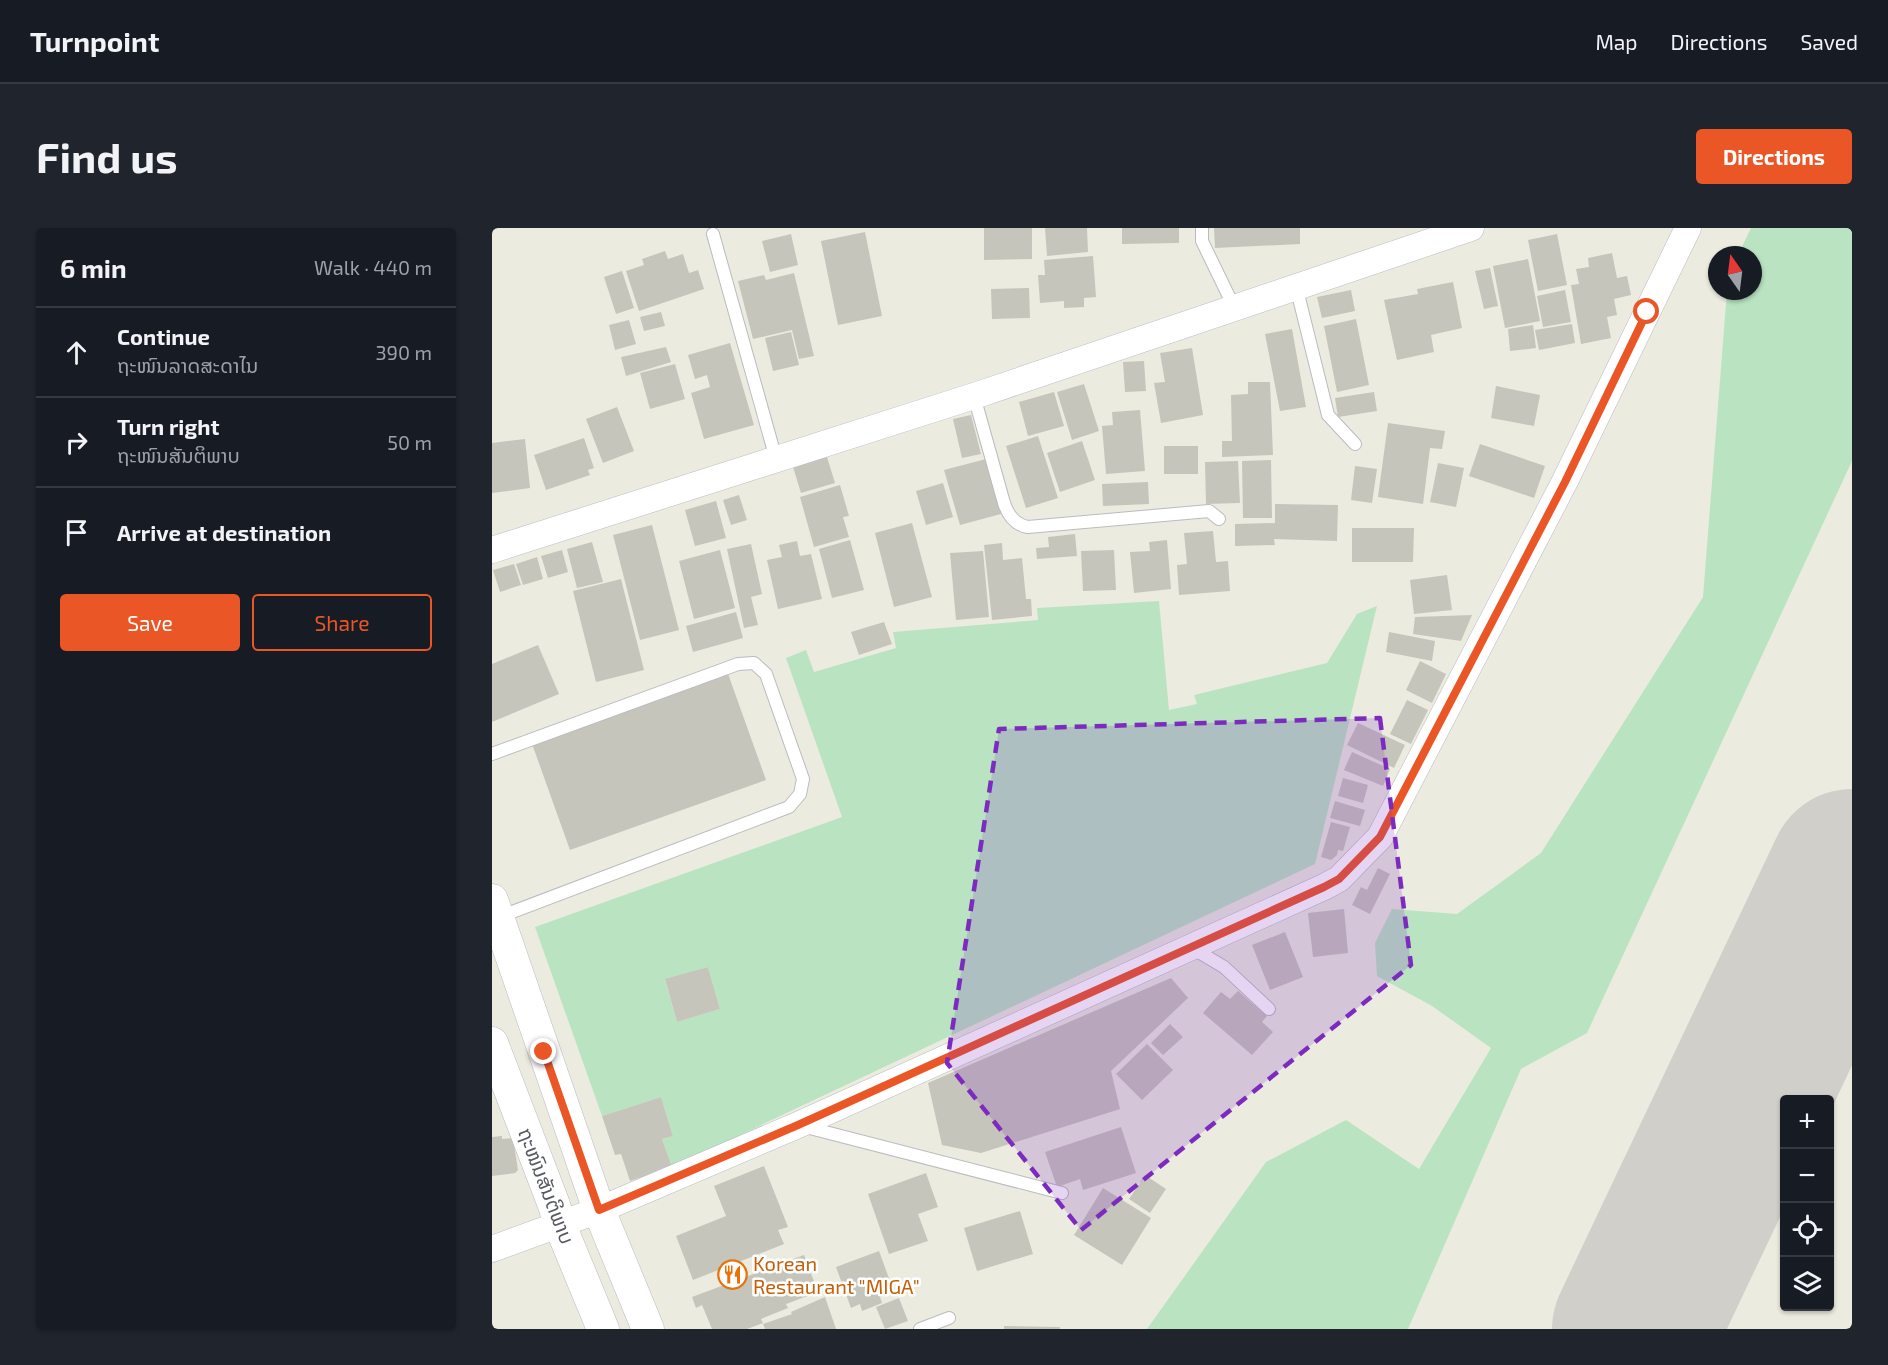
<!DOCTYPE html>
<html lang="en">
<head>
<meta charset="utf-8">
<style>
  body { margin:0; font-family:"Exo 2","Noto Sans Lao",sans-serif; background:#20242c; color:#f1f3f6 }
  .controls { position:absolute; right:18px; bottom:18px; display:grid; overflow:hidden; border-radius:6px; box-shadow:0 2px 4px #0004 }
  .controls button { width:54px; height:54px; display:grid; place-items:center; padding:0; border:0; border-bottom:2px solid #363941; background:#171b24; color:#f1f3f6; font:30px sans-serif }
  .compass { position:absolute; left:1216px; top:18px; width:54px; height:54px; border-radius:50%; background:#171b24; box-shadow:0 2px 4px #0004; rotate:346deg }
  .stop { position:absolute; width:18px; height:18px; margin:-14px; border:4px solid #eb5626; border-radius:50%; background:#fff }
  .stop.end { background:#eb5626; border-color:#fff; box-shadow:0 2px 6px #0008 }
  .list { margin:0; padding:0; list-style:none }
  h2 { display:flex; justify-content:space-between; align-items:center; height:78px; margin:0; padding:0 24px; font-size:26px }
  h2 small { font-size:20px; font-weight:400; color:#9ea1a6 }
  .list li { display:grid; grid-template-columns:39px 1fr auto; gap:18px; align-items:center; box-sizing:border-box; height:90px; padding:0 24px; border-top:2px solid #363941 }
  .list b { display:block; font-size:22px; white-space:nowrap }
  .list p { margin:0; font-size:20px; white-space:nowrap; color:#9ea1a6 }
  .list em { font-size:20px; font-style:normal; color:#9ea1a6 }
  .actions { display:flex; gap:12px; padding:18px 24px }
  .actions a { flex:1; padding:14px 0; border:2px solid #eb5626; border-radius:6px; text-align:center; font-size:21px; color:#eb5626 }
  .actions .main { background:#eb5626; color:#fff }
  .icon { flex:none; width:33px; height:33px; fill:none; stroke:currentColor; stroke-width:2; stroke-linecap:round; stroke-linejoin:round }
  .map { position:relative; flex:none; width:1360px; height:1101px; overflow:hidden; border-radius:6px }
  header { display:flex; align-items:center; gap:36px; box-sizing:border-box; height:84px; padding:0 30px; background:#171b24; border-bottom:2px solid #363941 }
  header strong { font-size:28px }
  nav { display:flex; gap:33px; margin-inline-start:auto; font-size:21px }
  .intro { display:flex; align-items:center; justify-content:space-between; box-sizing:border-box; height:144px; padding:0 36px }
  h1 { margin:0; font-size:42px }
  .button { padding:15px 27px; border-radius:6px; background:#eb5626; color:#fff; font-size:21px; font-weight:700 }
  main { display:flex; gap:36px; padding:0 36px }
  aside { flex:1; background:#171b24; border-radius:6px; box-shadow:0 2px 4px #0004 }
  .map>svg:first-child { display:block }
  .green { fill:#bae4c1; fill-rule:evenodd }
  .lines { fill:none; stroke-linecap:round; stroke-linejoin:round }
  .runway { stroke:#d0cfca; stroke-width:166 }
  .building { fill:#c6c5bc }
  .service-casing { stroke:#babbc2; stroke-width:14 }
  .minor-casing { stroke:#babbc2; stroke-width:27 }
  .tertiary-casing { stroke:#babbc2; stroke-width:33 }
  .service { stroke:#fff; stroke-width:12 }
  .minor { stroke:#fff; stroke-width:26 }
  .tertiary { stroke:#fff; stroke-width:32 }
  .route { stroke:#eb5626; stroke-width:8 }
  .marked { fill:#7b2cbf; fill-opacity:0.2; stroke:#7b2cbf; stroke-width:4.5; stroke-dasharray:12 8; stroke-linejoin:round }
  .labels { text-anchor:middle; stroke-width:5; stroke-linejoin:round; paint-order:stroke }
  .street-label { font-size:20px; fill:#585a61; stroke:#fff }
  .food-label { font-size:20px; fill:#c56008; stroke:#fff; text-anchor:start }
</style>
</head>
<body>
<header>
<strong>Turnpoint</strong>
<nav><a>Map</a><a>Directions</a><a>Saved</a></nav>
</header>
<div class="intro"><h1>Find us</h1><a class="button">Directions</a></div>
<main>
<aside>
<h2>6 min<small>Walk · 440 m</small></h2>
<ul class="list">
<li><svg class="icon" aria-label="ahead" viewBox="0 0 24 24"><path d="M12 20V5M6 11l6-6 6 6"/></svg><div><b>Continue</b><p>ຖະໜົນລາດສະດາໄນ</p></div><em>390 m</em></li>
<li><svg class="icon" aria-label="right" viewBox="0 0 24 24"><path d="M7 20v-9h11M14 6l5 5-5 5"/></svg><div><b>Turn right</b><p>ຖະໜົນສັນຕິພາບ</p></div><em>50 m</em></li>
<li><svg class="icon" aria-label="arrive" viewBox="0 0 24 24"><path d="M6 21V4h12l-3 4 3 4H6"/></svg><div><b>Arrive at destination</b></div></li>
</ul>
<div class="actions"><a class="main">Save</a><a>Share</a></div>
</aside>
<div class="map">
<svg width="1360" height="1101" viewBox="0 0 1360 1101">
  <rect width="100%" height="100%" fill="#ecebdf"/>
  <path class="green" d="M 1259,0 L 1360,0 L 1360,233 L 1095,805 L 1029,841 L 916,1101 L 655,1101 L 774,934 L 854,892 L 927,941 L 999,820 L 940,778 L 885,748 L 883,715 L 900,681 L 965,686 L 1049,625 L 1211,369 L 1235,63 L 1261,63 L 1261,27 L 1246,27 Z
    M 667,373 L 677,482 L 705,476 L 702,467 L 835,435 L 865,386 L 885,378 L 823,636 L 180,939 L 170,911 L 181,908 L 169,869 L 110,888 L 43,699 L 350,589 L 294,430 L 314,422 L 322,444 L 404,420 L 401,404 L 546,392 L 545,380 ZM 216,739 L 228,781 L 185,794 L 173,752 Z"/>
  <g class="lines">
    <path class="runway" d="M 1143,1101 L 1360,644"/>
  </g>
  <path class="building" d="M 492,0 L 540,0 L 540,31 L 492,32 Z
    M 553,0 L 595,0 L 596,24 L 555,28 Z
    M 630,0 L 687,0 L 687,15 L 630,16 Z
    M 722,0 L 808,0 L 808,16 L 723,20 Z
    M 373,4 L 390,88 L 346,97 L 329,13 Z
    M 299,6 L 306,37 L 278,44 L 270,13 Z
    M 1065,6 L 1075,57 L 1046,63 L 1036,12 Z
    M 173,23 L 176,31 L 191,26 L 197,45 L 206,42 L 212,61 L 147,83 L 134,43 L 152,37 L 150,31 Z
    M 1120,25 L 1125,50 L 1135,48 L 1139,67 L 1122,71 L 1125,87 L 1115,89 L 1119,110 L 1089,116 L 1079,57 L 1087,56 L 1084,41 L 1097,39 L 1096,30 Z
    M 601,28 L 604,69 L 592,70 L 592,79 L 572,80 L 572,73 L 548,75 L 546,47 L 553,47 L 552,32 Z
    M 1036,31 L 1048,93 L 1013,100 L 1001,38 Z
    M 998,40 L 1006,78 L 992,81 L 983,43 Z
    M 130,43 L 142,80 L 124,86 L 112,49 Z
    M 302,45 L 322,128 L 307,131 L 300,102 L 261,111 L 246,53 L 272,47 L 274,52 Z
    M 961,54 L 970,100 L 939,107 L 942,124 L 905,132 L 892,72 L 926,66 L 925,61 Z
    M 537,60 L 538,90 L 500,91 L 499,61 Z
    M 859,62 L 863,83 L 830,90 L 825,69 Z
    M 1073,62 L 1079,94 L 1051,99 L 1045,68 Z
    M 169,84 L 173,98 L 152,103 L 148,89 Z
    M 864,91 L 877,157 L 845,164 L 832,98 Z
    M 137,92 L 144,116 L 123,122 L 117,97 Z
    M 1080,96 L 1083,115 L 1047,122 L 1043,102 Z
    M 1041,97 L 1044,120 L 1018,123 L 1016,101 Z
    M 800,101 L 814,179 L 788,183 L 773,106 Z
    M 299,104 L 307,137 L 281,143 L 273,110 Z
    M 238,115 L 262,197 L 212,211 L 199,165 L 218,159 L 215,147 L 203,151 L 196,127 Z
    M 174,119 L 179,134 L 134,148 L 129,129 Z
    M 700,120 L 711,187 L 669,195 L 662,155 L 673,154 L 668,125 Z
    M 652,133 L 654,163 L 633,164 L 631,134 Z
    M 183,136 L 193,171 L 158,181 L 148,145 Z
    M 756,154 L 778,154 L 781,227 L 730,229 L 730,213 L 740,213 L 739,167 L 756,166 Z
    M 592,156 L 607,203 L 580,212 L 565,164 Z
    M 1004,158 L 1048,167 L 1042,198 L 999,190 Z
    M 562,164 L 572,198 L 536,208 L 527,174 Z
    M 882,164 L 885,183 L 846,189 L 843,170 Z
    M 125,179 L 142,223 L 111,235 L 94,191 Z
    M 648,182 L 653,243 L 614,246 L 610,198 L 621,197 L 620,184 Z
    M 479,187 L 489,226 L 470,230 L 461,191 Z
    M 896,195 L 953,203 L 950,221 L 938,220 L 931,276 L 886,269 Z
    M 546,208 L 566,270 L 534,280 L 514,218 Z
    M 92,210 L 102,240 L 96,242 L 98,247 L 54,262 L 42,227 Z
    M 33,211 L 38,260 L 0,265 L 0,215 Z
    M 590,213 L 603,252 L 568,264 L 555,225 Z
    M 988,216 L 1053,238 L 1042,270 L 977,248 Z
    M 672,218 L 706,218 L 706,246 L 672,246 Z
    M 335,229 L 343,255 L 309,265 L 301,239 Z
    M 494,231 L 509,286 L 468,297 L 452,242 Z
    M 779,232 L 780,290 L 751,290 L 750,233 Z
    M 746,233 L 748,275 L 714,276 L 713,234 Z
    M 946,235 L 972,240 L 964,279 L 938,274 Z
    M 863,238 L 885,241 L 880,275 L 859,272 Z
    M 656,254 L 657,276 L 611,278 L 610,256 Z
    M 451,255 L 461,289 L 434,297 L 424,263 Z
    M 348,257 L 357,288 L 351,289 L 357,309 L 322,319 L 308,269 Z
    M 247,267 L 255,292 L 239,297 L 231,272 Z
    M 224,273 L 234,310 L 203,318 L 193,282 Z
    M 783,276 L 846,277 L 845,313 L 782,311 L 783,317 L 743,318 L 743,296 L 783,295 Z
    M 420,295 L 440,369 L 402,379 L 383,305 Z
    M 160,297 L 187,402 L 148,412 L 121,307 Z
    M 860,300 L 922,300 L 921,334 L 860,334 Z
    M 721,303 L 724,334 L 736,333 L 738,363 L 687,367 L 685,337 L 695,336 L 692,305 Z
    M 583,306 L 585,328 L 545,331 L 544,320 L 557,319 L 556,309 Z
    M 358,312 L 372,362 L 340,370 L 327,321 Z
    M 675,312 L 679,361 L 642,365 L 638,324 L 658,323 L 657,314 Z
    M 305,313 L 308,328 L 319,326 L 330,371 L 286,381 L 275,332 L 290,329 L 287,317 Z
    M 100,314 L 111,354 L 85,360 L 75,321 Z
    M 510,315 L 511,332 L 530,330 L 534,371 L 539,371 L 540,388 L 500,392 L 492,317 Z
    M 259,316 L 270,366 L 259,369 L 266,397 L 252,400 L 235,321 Z
    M 70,322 L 76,344 L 56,350 L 49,328 Z
    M 228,322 L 243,380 L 202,391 L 187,333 Z
    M 622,322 L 624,362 L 591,363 L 589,323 Z
    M 491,323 L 497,389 L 464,392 L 458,325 Z
    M 45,329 L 51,351 L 31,357 L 24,336 Z
    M 22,336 L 29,357 L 8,364 L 1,342 Z
    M 955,347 L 960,382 L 922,386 L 918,352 Z
    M 129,351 L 152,442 L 104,454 L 81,363 Z
    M 244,384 L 251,410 L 201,424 L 194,398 Z
    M 980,387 L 969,413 L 921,406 L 923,389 Z
    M 392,394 L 400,416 L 367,427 L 359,404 Z
    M 897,404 L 943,413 L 940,433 L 894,424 Z
    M 46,417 L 67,466 L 0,494 L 0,436 Z
    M 928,433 L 954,446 L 940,475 L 914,462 Z
    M 235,443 L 274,552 L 78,622 L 39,513 Z
    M 915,472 L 936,482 L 919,516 L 898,506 Z
    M 866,495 L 913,517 L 902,540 L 855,517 Z
    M 860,524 L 898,541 L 891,558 L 852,542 Z
    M 851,550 L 876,557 L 871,575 L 846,568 Z
    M 843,573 L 873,582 L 868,598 L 838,590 Z
    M 839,594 L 858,599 L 851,623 L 846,622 L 845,627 L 839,632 L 829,629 Z
    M 886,640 L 898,646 L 878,686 L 860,677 L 869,659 L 875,662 Z
    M 852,681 L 856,725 L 821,729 L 816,685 Z
    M 793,704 L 811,749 L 778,762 L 760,717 Z
    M 216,739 L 228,781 L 185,794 L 173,751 Z
    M 679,750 L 696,770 L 619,843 L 628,881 L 489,925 L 450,917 L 436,855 Z
    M 746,763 L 775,788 L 770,794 L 781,804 L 760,827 L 711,785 L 729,764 L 738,771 Z
    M 678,796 L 691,809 L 671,827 L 659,815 Z
    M 655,816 L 681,842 L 650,872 L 624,846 Z
    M 169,869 L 181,908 L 170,911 L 180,939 L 138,953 L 129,926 L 123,927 L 110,888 Z
    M 629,899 L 644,945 L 591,962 L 588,951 L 565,959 L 553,924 Z
    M 10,908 L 10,911 L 21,910 L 26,942 L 23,945 L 0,948 L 0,909 Z
    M 272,938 L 296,999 L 286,1002 L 292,1016 L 201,1052 L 184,1008 L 234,988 L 222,958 Z
    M 434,945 L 446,979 L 426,986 L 436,1013 L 397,1026 L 376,966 Z
    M 653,947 L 674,961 L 658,985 L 637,971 Z
    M 611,960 L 659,990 L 630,1037 L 582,1007 Z
    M 528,983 L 541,1026 L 485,1043 L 472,1000 Z
    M 387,1023 L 402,1064 L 388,1069 L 390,1075 L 370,1083 L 368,1076 L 359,1080 L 344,1039 Z
    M 312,1027 L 326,1064 L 294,1076 L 296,1080 L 269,1091 L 271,1095 L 255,1101 L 220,1101 L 210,1077 L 204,1080 L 200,1069 Z
    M 333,1069 L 344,1101 L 273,1101 L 271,1096 L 300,1086 L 299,1084 Z
    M 407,1070 L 416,1093 L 393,1101 L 384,1079 Z
    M 512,1098 L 568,1099 L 568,1101 L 512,1101 Z"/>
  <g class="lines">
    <defs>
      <path id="service" d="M 710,0 L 710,13 L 742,79
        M 221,6 L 284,231
        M 804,58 L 836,187 L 863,216
        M 482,168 L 512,275 C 516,287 523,297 536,299 L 717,283 L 727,291
        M 0,526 L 246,436 L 262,435 L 274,446 L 311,551 L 308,566 L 297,579 L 7,689
        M 700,720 L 732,739 L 777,781
        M 310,898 L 570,965
        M 428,1101 L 457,1090"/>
      <path id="minor" d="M 0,322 L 482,168 L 979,0
        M 0,1021 L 107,982 L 306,897 L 832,659 L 847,651 L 888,609 L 1073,253 L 1196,0"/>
      <path id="tertiary" d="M 0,672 L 107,982 L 156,1101
        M 0,815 L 62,977 L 68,997 L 111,1101"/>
    </defs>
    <use href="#service" class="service-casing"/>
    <use href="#minor" class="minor-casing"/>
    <use href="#tertiary" class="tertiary-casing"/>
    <use href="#service" class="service"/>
    <use href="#minor" class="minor"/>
    <use href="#tertiary" class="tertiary"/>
  </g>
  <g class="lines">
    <path class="route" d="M 52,824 L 107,982 L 306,897 L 832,659 L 847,651 L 888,609 L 1073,254 L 1155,84"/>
  </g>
  <path class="marked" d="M 888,490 L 919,737 L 589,1002 L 455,835 L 507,501 Z"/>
  <defs>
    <symbol id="restaurant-ring" viewBox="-11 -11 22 22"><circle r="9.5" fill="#fff" stroke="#e8710a" stroke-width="1.5"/><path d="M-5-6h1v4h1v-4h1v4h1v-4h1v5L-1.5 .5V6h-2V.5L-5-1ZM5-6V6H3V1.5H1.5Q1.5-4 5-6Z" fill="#e8710a"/></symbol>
  </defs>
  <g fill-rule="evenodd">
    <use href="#restaurant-ring" x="224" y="1030" width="33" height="33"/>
  </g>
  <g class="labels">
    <g class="street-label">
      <text transform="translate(54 958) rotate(69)" y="7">ຖະໜົນສັນຕິພາບ</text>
    </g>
    <g class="food-label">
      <text x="261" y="1043">Korean<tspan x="261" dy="23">Restaurant "MIGA"</tspan></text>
    </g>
  </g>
</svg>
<div class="controls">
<button>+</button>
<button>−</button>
<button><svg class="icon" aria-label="locate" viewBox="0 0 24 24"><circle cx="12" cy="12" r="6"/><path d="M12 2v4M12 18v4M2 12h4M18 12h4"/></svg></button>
<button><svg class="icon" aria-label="layers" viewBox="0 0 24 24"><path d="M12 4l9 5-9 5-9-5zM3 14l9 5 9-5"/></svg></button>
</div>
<svg class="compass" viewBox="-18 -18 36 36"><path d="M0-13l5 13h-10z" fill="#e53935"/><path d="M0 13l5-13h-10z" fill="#9ea1a6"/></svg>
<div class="stop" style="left:1155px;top:84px"></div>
<div class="stop end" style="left:52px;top:824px"></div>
</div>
</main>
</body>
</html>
